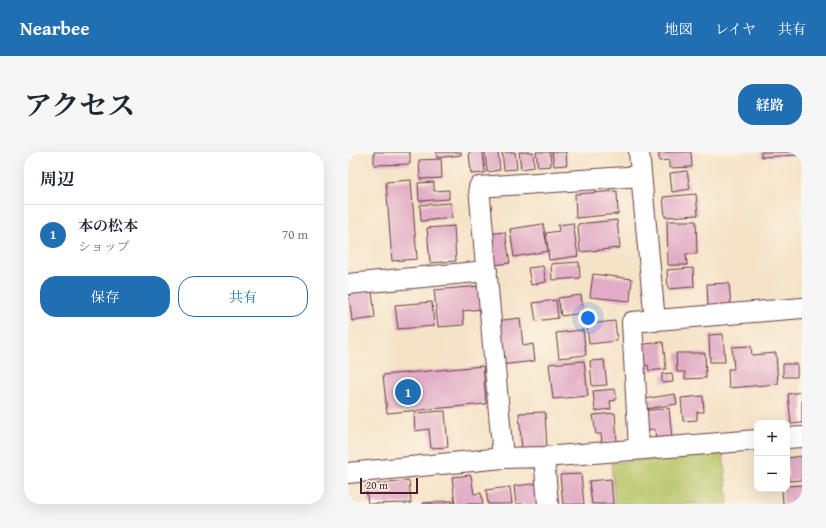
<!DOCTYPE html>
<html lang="ja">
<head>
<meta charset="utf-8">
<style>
  body { margin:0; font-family:"Gentium Book Plus","Noto Serif JP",serif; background:#f6f6f7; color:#1f2937 }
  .controls { position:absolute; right:12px; bottom:12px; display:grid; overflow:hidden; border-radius:8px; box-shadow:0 4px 16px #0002 }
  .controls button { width:36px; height:36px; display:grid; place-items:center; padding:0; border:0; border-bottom:1px solid #e0e1e3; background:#fff; color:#1f2937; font:20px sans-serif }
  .scale { position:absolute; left:12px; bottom:10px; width:58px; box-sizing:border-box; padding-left:4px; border:2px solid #4a1f2b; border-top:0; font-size:11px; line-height:14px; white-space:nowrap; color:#4a1f2b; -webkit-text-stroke:3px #fcf5e5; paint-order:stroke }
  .you { position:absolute; left:240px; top:166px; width:14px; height:14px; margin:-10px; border:3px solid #fff; border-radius:50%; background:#1a73e8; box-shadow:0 0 0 6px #1a73e833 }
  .badge { display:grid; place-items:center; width:26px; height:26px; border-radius:50%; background:#1f6fb2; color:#fff; font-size:13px; font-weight:700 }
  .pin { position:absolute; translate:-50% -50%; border:2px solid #fff; box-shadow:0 1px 4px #0006 }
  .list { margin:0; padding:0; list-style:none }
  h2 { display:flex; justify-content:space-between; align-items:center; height:52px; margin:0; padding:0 16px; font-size:17px }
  h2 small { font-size:13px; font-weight:400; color:#747a83 }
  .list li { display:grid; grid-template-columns:26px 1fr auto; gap:12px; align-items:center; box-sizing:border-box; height:60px; padding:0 16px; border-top:1px solid #e0e1e3 }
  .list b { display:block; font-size:15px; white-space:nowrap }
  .list p { margin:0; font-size:13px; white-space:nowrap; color:#747a83 }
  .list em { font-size:13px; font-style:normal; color:#747a83 }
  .actions { display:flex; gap:8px; padding:12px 16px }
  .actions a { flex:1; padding:9px 0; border:1px solid #1f6fb2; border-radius:16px; text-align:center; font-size:14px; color:#1f6fb2 }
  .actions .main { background:#1f6fb2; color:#fff }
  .map { position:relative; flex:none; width:454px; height:352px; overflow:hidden; border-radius:16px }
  header { display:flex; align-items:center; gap:24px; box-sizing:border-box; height:56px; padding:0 20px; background:#1f6fb2; color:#fff }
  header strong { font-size:19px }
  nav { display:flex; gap:22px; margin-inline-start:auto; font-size:14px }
  .intro { display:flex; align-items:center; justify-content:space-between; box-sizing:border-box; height:96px; padding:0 24px }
  h1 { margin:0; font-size:28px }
  .button { padding:10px 18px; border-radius:16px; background:#1f6fb2; color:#fff; font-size:14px; font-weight:700 }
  main { display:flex; gap:24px; padding:0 24px }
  aside { flex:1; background:#fff; border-radius:16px; box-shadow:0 4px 16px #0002 }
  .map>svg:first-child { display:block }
  .green { fill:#b4c264; stroke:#7f7048 }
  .building { fill:#e2acc6 }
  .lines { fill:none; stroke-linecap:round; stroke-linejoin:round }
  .minor-casing { stroke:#643c43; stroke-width:22 }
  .minor { stroke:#fff; stroke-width:20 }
</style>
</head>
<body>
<header>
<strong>Nearbee</strong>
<nav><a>地図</a><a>レイヤ</a><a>共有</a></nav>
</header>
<div class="intro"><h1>アクセス</h1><a class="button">経路</a></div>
<main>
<aside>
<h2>周辺<small></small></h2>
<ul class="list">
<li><span class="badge">1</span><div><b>本の松本</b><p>ショップ</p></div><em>70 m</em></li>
</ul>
<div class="actions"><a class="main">保存</a><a>共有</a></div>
</aside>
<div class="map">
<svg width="454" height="352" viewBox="0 0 454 352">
  <rect width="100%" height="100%" fill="#fcf5e5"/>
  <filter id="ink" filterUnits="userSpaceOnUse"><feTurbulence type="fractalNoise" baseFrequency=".025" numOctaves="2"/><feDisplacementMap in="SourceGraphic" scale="8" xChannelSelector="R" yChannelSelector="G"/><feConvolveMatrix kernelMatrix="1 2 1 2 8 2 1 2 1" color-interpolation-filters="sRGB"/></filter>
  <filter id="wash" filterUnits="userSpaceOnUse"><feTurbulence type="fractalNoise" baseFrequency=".012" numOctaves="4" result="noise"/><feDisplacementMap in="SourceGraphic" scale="16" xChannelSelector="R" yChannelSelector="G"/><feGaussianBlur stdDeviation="0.9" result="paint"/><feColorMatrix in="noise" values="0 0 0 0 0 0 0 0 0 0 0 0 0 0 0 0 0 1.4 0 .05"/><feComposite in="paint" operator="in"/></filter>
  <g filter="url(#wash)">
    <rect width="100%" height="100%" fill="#f5e3c8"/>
    <path class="green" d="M 375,301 L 380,352 L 267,352 L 263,311 Z"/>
    <g id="blocks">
      <path class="building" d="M 26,0 L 62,0 L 62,12 L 26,13 Z
        M 88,0 L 113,0 L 113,3 L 89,6 Z
        M 121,0 L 135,0 L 137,21 L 123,22 Z
        M 137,0 L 150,0 L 152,18 L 139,20 Z
        M 154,0 L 167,0 L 169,17 L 156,18 Z
        M 171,0 L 185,0 L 186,15 L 173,17 Z
        M 188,0 L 202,0 L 203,14 L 190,15 Z
        M 204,0 L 218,0 L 219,13 L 206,14 Z
        M 311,0 L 343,0 L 344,15 L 321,16 L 321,8 L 311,9 Z
        M 413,0 L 452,0 L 452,3 L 413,5 Z
        M 93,7 L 94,26 L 72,27 L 71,8 Z
        M 339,19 L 342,37 L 324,40 L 322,21 Z
        M 63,28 L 69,107 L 44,109 L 38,30 Z
        M 86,30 L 86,39 L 101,38 L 101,47 L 71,49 L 70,31 Z
        M 269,39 L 270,62 L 228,66 L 227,42 Z
        M 348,42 L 350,63 L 317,65 L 315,45 Z
        M 103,51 L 104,66 L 73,69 L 72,53 Z
        M 269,68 L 272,96 L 232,100 L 230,72 Z
        M 319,69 L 348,69 L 349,102 L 338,102 L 339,113 L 320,113 Z
        M 225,71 L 230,104 L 201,108 L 198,81 L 211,79 L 210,73 Z
        M 195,72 L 200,99 L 166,105 L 162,77 Z
        M 106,74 L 108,109 L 82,111 L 79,76 Z
        M 157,80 L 162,111 L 145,113 L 140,82 Z
        M 231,110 L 232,126 L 204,128 L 203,112 Z
        M 195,114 L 198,130 L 183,133 L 180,116 Z
        M 345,116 L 346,135 L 320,137 L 319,118 Z
        M 245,122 L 284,127 L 282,149 L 242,145 Z
        M 381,131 L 383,154 L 360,155 L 359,132 Z
        M 132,134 L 134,157 L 115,159 L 116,173 L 90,175 L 86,138 Z
        M 24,139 L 27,166 L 4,169 L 1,142 Z
        M 233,143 L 235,161 L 213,164 L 210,146 Z
        M 208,148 L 210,166 L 188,169 L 185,151 Z
        M 84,150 L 86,174 L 50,177 L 47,153 Z
        M 172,166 L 175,194 L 185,192 L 187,209 L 152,213 L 147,169 Z
        M 267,169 L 269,189 L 241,192 L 239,172 Z
        M 235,178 L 238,203 L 211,206 L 208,181 Z
        M 375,182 L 377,210 L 362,210 L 361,183 Z
        M 315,190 L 318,217 L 301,219 L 300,213 L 292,214 L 289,193 Z
        M 403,194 L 404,203 L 428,201 L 430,232 L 381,236 L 380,217 L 386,217 L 384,195 Z
        M 328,201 L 357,201 L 358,226 L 337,227 L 337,220 L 329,220 Z
        M 256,208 L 259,233 L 244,234 L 242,209 Z
        M 236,209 L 240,244 L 205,247 L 201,212 Z
        M 435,212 L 449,212 L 449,225 L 435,225 Z
        M 135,214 L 138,252 L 39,261 L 35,223 Z
        M 324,221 L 325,230 L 314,231 L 314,222 Z
        M 267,237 L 268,248 L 262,249 L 263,257 L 247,259 L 245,239 Z
        M 454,240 L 454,271 L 443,272 L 440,242 Z
        M 327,242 L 329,252 L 298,257 L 296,247 Z
        M 355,244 L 356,260 L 349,260 L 349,268 L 335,269 L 333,246 Z
        M 321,256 L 324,287 L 308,289 L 307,277 L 298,278 L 295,259 Z
        M 97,259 L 100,295 L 83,296 L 81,277 L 67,279 L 66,261 Z
        M 197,260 L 199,297 L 174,298 L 171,261 Z
        M 267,261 L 269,289 L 254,291 L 253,282 L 248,282 L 245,263 Z
        M 454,304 L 454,328 L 441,329 L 439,306 Z
        M 233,322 L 236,352 L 215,352 L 212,323 Z
        M 123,323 L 126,342 L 133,341 L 135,352 L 107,352 L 104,325 Z
        M 263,327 L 265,352 L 244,352 L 241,329 Z
        M 61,329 L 63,351 L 20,352 L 18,333 Z
        M 194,331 L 196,352 L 168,352 L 166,334 Z
        M 454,333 L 454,352 L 435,352 L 434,337 L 439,337 L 439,334 Z
        M 162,335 L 164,352 L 140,352 L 138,338 Z
        M 104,349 L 105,352 L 75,352 L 75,351 Z"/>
    </g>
  </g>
  <g filter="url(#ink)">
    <use href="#blocks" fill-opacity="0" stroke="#643c43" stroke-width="1"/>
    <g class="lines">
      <defs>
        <path id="minor" d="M 291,0 L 307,169
          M 0,132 L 139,119
          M 439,286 L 454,285
          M 291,297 L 284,170 L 454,156
          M 196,305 L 200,352
          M 155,306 L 131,35 L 293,24
          M 0,321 L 155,306 L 196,305 L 409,288"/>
      </defs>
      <use href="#minor" class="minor-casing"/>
      <use href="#minor" class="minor"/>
    </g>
  </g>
</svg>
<div class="controls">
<button>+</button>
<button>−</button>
</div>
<div class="scale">20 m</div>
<div class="you"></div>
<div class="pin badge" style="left:60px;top:240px">1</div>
</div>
</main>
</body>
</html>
